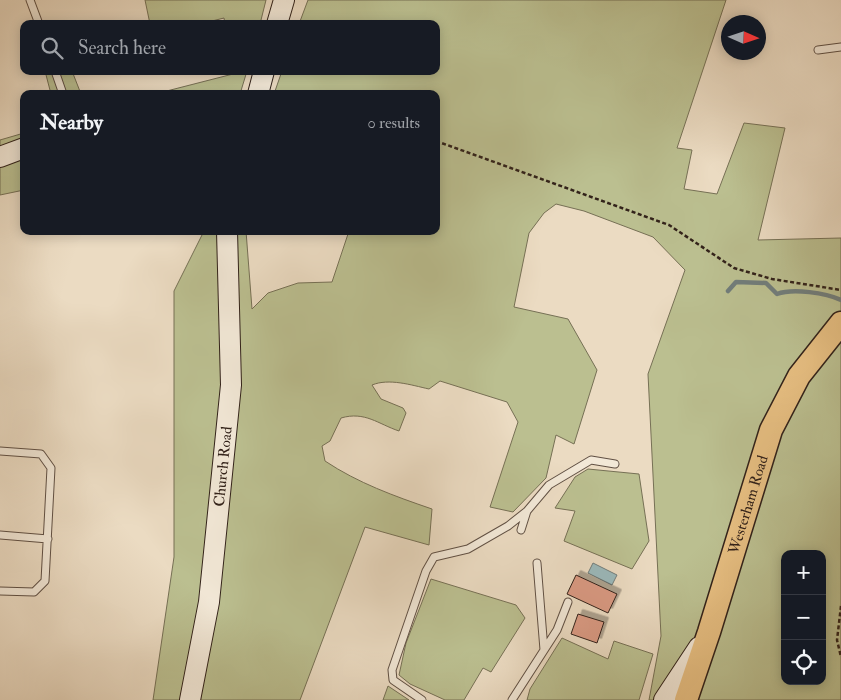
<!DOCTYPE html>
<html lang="en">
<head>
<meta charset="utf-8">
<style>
  body { margin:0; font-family:"IM FELL Double Pica",serif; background:#20242c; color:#f1f3f6 }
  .controls { position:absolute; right:15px; bottom:15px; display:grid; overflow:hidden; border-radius:10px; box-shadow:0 2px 12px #0003 }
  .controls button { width:45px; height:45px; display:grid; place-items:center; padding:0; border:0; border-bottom:1px solid #363941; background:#171b24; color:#f1f3f6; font:25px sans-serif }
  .compass { position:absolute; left:721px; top:15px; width:45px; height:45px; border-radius:50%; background:#171b24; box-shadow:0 2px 12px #0003; rotate:93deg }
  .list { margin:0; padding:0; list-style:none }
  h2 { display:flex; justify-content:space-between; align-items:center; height:65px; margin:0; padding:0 20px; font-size:21px }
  h2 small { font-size:16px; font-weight:400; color:#9ea1a6 }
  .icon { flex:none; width:28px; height:28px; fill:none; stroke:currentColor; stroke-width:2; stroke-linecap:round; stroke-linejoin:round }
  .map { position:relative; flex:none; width:841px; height:700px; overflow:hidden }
  .search { position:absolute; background:#171b24; box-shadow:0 2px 12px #0003; left:20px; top:20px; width:420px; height:55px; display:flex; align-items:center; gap:12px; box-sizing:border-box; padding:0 18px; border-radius:10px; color:#9ea1a6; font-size:19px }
  .panel { position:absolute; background:#171b24; box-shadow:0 2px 12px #0003; left:20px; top:90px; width:420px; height:145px; border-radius:10px }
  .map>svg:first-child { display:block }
  .green { fill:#bbbf90; stroke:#767055; fill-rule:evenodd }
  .water { fill:#9bb9bb; stroke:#717d7b }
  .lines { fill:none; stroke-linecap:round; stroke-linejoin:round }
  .stream { stroke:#717d7b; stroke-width:4.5 }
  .building { fill:#d99982; stroke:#32221a; filter:url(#shadow) }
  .lane-casing { stroke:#605044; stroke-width:9 }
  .secondary-casing { stroke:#32221a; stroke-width:22 }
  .primary-casing { stroke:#32221a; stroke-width:25 }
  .path { stroke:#32221a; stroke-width:2.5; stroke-dasharray:4 2.5; stroke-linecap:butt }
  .lane { stroke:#f2e8d7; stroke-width:7 }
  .secondary { stroke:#f2e8d7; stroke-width:20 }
  .primary { stroke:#e6be81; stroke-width:22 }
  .labels { text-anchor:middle; stroke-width:4; stroke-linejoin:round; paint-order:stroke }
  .street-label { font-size:15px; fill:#32221a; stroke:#f2e8d7 }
</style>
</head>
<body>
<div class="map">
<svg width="841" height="700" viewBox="0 0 841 700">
  <defs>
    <filter id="shadow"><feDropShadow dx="4.5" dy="-4.5" stdDeviation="0" flood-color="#0004"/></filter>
  </defs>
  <rect width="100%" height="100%" fill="#ebdbc2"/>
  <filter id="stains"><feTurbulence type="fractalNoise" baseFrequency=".004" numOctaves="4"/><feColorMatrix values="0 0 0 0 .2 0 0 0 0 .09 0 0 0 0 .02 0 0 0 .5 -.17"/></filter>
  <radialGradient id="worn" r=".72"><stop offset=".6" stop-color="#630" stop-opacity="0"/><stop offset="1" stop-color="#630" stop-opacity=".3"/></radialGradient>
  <path class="green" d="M 145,0 L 266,0 L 260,24 L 225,24 L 224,18 L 200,24 L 150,24 Z
    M 308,0 L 726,0 L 677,148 L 692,150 L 684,189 L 717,194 L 744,123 L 785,128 L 758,240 L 841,238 L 841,700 L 649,700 L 661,636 L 648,374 L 685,270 L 653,237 L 584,211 L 556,204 L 544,213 L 529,233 L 514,307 L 568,319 L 597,370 L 574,444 L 556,435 L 546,478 L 513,512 L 490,507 L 518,422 L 507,402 L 440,381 L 429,389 C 411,385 389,378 372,385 L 381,399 L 403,408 L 406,413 L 399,431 C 378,424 365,411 341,418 L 330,441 L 322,446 L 325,461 C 358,483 394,496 432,509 L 429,545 L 365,527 L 300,700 L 153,700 L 174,557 L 174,291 L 204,231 L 246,231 L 252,309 L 268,293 L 298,283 L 332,282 L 349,231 L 436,231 L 436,94 L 274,94 L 282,71 L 436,71 L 436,24 L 299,24 ZM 785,554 L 822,554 L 822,681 L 785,681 Z
    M 45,71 L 72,71 L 81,94 L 51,94 Z
    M 233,71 L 247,71 L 240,94 L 155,94 L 233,74 Z
    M 24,133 L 24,190 L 0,195 L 0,140 Z
    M 588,469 L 639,474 L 649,541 L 632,569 L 564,541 L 575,511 L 555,508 L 575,477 Z
    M 431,579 L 516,605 L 525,618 L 491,672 L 483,668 L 464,700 L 445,700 L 410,684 L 399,675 L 406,643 Z
    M 562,638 L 608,659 L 614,641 L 653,654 L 639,700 L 527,700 L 530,689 Z
    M 388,686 L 409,700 L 383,700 Z"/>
  <path class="water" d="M 593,563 L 617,575 L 612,585 L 588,573 Z"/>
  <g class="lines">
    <path class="stream" d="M 728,291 L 736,282 L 766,283 L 777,294 C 793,288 826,293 841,300"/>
  </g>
  <path class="building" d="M 576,575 L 617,594 L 608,613 L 567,594 Z
    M 578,614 L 604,622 L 597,643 L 571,634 Z"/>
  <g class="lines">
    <defs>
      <path id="lane" d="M 30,0 L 39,24
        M 818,50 L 841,47
        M 55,71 L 63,94
        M 0,451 L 41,454 L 51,468 L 45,581 L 34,592 L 0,591
        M 521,530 L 527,511 L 549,485 L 591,460 L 615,464
        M 0,535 L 48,539
        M 537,563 L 544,650
        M 422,700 L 393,680 L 392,670 L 426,571 L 434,557 L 468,549 L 508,526 L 527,511
        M 512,700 L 557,630 L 568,602"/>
      <g id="secondary">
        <path d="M 277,24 L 284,0"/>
        <path d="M 258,94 L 264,71"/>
        <path d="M 0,157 L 24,148"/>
        <path id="s1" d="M 190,700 L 209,602 L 231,385 L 227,231"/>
        <path d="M 664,700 L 699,647"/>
      </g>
      <g id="primary">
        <path id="s2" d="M 686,700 L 709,632 L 771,430 L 799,376 L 841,323"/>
      </g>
    </defs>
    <use href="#lane" class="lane-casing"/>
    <use href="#secondary" class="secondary-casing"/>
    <use href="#primary" class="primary-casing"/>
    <path class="path" d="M 436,141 L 669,225 L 734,268 L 772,279 L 841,290
      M 841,606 L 837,640 L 841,657"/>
    <use href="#lane" class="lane"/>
    <use href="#secondary" class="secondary"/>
    <use href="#primary" class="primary"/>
  </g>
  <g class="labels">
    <g class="street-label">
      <text dy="5" stroke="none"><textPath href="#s1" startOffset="236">Church Road</textPath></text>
      <text dy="5" stroke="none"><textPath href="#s2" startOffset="205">Westerham Road</textPath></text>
    </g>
  </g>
  <rect width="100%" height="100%" filter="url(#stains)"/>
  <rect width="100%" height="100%" fill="url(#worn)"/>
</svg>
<div class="controls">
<button>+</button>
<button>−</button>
<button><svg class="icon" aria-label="locate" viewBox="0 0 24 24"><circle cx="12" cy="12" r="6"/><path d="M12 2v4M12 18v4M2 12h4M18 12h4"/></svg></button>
</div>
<svg class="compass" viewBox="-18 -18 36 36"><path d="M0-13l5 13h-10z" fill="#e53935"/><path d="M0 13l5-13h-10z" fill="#9ea1a6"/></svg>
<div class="search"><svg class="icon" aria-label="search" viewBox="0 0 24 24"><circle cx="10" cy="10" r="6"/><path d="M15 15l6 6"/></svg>Search here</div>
<section class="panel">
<h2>Nearby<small>0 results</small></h2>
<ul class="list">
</ul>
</section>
</div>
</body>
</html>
